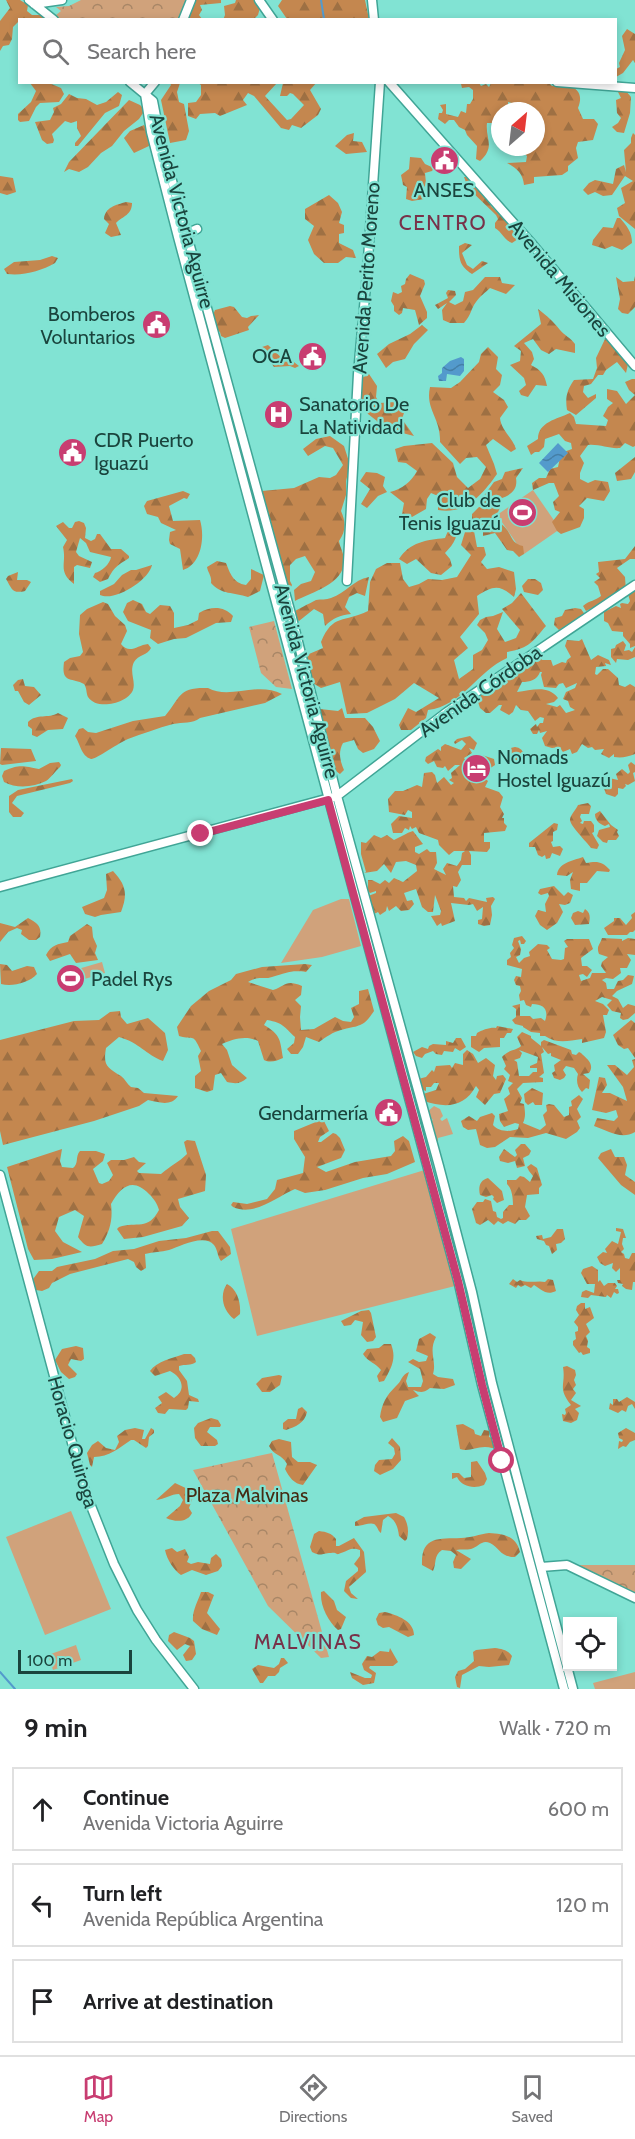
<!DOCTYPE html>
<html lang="en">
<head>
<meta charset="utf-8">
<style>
  body { margin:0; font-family:Cabin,sans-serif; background:#f2f2f2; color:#202124 }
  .controls { position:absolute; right:18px; bottom:18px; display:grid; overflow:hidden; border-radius:0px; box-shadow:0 3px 9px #0003 }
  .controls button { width:54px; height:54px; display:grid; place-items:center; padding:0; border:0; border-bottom:2px solid #e0e0e0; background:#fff; color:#202124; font:30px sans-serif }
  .compass { position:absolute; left:491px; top:102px; width:54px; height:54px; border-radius:50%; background:#fff; box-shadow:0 3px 9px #0003; rotate:28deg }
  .scale { position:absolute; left:18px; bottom:15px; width:114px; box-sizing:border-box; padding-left:6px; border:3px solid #1a443d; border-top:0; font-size:16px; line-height:21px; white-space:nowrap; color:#1a443d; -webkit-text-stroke:4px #81e3d3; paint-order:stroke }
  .stop { position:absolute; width:18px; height:18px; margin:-14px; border:4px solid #c83d71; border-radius:50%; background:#fff }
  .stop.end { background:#c83d71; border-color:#fff; box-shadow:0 2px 6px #0008 }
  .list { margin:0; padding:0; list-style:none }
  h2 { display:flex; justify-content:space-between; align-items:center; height:78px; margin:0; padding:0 24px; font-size:26px }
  h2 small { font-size:20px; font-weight:400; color:#757577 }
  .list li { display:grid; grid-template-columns:39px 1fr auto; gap:18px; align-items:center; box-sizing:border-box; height:84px; margin:0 12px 12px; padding:0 12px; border:2px solid #e0e0e0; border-radius:0px }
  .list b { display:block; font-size:22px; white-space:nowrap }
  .list p { margin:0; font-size:20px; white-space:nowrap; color:#757577 }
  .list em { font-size:20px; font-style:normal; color:#757577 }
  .icon { flex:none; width:33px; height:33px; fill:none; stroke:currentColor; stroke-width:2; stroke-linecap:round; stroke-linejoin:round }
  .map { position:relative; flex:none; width:635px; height:1689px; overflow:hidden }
  .search { position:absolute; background:#fff; box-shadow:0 3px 9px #0003; left:18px; right:18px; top:18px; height:66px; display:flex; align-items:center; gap:15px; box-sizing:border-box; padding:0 21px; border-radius:0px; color:#757577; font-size:22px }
  .sheet { height:366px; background:#fff }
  nav { display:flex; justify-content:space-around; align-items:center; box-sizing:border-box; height:84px; border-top:2px solid #e0e0e0; background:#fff; font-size:16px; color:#757577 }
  nav a { display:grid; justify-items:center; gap:3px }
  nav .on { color:#c83d71 }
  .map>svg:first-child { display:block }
  .grass { fill:#d0a27b }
  .forest { fill:url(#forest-firs); fill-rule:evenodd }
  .park { fill:url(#park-crowns) }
  .water { fill:url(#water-waves) }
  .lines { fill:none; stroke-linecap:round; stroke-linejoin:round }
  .stream { stroke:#539acc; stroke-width:2 }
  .secondary-casing { stroke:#40a596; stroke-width:11 }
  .secondary { stroke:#fff; stroke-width:8 }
  .route { stroke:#c83d71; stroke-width:8 }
  .labels { text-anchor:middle; stroke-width:4.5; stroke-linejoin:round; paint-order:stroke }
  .poi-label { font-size:20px; fill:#1a443d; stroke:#81e3d3; text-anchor:end }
  .street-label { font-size:20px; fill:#1a443d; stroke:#81e3d3 }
  .park-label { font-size:20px; fill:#452b13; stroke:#81e3d3 }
  .neighbourhood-label { font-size:21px; letter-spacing:1.5px; fill:#783249; stroke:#81e3d3 }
</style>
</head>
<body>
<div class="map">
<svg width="635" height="1689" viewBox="0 0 635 1689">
  <defs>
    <pattern id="forest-firs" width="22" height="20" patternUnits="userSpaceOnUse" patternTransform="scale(1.5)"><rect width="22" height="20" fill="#c4874f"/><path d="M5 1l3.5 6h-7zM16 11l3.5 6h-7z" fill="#9e7043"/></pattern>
    <pattern id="park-crowns" width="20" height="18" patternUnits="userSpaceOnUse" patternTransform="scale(1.5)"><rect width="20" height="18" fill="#d0a27b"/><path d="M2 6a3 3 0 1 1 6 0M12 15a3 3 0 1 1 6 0" fill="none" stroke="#a88666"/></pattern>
    <pattern id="water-waves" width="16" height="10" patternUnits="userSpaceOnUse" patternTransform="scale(1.5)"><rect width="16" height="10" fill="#539acc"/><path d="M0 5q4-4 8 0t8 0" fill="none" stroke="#447fa7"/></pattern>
  </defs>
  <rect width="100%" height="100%" fill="#81e3d3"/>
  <path class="grass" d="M 533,490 L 560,529 L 524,554 L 497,515 Z
    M 341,899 L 349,899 L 361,946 L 322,957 L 281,963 L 313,910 Z
    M 102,962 L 105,973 L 81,980 L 78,969 Z
    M 434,1106 L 440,1109 L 443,1116 L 440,1119 L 442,1121 L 447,1118 L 453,1134 L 438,1138 L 438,1142 L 435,1141 L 431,1121 L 433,1120 L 426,1113 Z
    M 428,1169 L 459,1285 L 257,1336 L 231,1229 Z
    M 71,1511 L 111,1609 L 45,1635 L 6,1537 Z
    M 76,1645 L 81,1660 L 53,1670 L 48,1655 Z
    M 635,1672 L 635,1689 L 595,1689 L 593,1683 Z"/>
  <path class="forest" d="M 6,0 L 20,0 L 28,5 L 27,11 L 32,15 L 42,15 L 44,19 L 20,20 L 13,27 L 12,39 L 9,45 L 3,46 L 0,51 L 0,21 L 10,8 Z
    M 195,0 L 221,0 L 221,3 L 200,5 L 202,10 L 199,15 L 202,19 L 190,19 L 188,17 Z
    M 236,0 L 256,0 L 260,8 L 258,15 L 254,19 L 223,20 L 225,15 L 224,6 L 235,3 Z
    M 282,0 L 365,0 L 369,19 L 287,19 L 278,6 Z
    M 627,29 L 635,34 L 635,63 L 633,60 L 623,73 L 616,77 L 616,69 L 620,67 L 619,63 L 625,50 L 622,36 Z
    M 317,82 L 310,90 L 321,109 L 318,115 L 301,128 L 292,125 L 289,130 L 281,128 L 254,96 L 248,93 L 243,100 L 247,105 L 220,116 L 215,113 L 200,114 L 196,119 L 188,116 L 188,103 L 196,102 L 201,95 L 201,85 L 198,83 L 277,83 L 265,96 L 287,120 L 291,119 L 304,105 L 293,94 L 290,93 L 287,96 L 280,96 L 283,83 Z
    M 526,82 L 548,82 L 552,86 L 567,83 C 579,90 583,95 578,108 L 583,119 L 594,119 L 598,124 L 593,140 L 578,142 L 576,148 L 578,158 L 568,166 L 568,171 L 562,175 L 534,177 L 534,183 L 524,185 C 523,174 517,168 507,163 L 526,162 L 527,156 L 522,151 L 522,147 L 536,147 L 536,111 L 530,111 L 529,104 L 520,105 L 508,102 L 508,110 L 500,111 L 496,123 L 487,123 C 485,138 496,147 480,161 L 476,159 L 477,146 L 467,135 L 465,130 L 459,127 L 454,120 L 449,120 L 445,124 L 438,119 L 439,113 L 442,113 L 443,110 L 440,105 L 446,104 L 446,114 L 458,117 L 461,111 L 466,113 L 467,104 L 470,104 L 473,99 L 473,90 L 469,87 L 462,88 L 461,84 L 456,83 L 479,83 L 481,86 L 486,84 L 489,87 L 491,83 Z
    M 30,83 L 49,83 L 61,88 L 64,94 L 59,102 L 40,103 L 36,107 L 29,121 L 20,122 L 18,120 L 18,114 L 31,102 L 36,91 Z
    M 170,83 L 180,83 L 177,92 L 179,102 L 184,104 L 189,131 L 186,140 L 170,143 L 161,100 L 171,85 Z
    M 626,91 L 631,97 L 630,113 L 624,133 L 617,132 L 612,127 L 618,123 L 621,118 L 617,113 L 616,100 L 621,98 L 618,92 Z
    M 118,92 L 122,95 L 119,106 L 105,113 L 78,146 L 75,146 L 75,143 L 81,136 L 77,128 L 77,121 L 71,123 L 65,121 L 52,134 L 54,140 L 53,143 L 47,144 L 42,140 L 35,122 L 50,120 L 54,112 L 53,108 L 61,104 L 69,94 L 77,98 L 86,99 L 97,105 L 106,102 Z
    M 129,100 L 140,105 L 145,110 L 139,119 L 124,131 L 112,146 L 101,153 L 88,167 L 79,172 L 69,169 L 64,172 L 69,162 Z
    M 144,125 L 150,136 L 149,146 L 134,153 L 124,138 L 130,131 Z
    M 354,133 L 353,141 L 362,142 L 367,152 L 346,154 L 335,146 L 347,135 Z
    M 633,133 L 635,135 L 635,229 L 619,216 L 617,208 L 625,203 L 621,188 L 633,181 L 625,176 L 612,195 L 603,196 L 595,192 L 588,195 L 583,190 L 589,183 L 595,180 L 613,184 L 616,169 L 624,165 L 626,172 L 624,150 L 631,143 L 631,138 Z
    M 410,157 L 421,158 L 425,164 L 434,168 L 432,171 L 425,173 L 426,183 L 424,188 L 428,193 L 424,199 L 412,201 L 406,199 L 407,187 L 403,185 L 401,175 L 409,169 Z
    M 0,176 L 13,178 L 16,192 L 7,195 L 0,193 Z
    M 464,177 L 470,177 L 472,184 L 488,199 L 491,206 L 518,233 L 518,239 L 512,243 C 503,239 503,233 495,228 L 495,223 L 498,219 L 496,215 L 468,188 Z
    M 329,195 L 338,203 L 342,212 L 339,223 L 344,225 L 344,233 L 339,234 L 339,243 L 353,250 L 356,258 L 346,257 L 338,263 L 324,263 L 314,254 L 308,240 L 314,226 L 305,219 L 305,209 Z
    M 126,202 L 132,203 C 132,215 123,216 116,223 L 121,235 L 111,237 L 105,233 L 109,224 L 104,219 C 105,207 116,205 126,202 Z
    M 617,218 L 620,218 C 627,226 632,232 632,243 L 622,250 L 612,246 L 605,249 L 592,245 L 593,240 L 603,227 L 613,228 Z
    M 465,243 L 472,245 L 462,253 L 467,265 L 473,269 L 482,261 L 488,263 L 472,274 C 460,266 459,261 459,246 Z
    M 52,256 L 58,258 L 55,263 C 41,271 24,276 7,274 L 4,269 L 14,262 L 40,260 Z
    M 410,274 L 424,280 L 425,284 L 420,296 L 427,312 L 427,318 L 419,325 L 415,310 L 403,308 L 402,313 L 399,315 L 394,311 L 394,306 L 391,301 L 393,292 L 398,294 L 402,292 L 401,286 L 405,284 L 406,279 Z
    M 635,276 L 635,307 L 628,314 L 622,313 L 618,309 L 620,299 L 616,277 L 623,282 L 634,281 Z
    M 485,277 L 500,277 L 502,283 L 515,285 L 506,294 L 490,288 C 485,293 480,296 476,302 C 470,310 472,314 464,323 L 450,323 L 443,320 L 442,310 L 447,303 L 438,309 L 435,305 L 448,298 L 446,293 L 448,290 L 455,291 L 456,295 L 449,302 L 455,305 L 463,301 L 465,292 L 473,290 Z
    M 230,306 L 234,307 L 242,317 L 247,318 L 251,316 L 259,315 L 248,327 L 249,330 L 225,338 L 221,336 L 220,332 L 215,329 L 213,315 L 215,310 Z
    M 538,309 C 547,316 553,321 560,330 C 564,335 571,338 575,344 L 575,353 L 556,349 L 549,354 L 541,350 L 533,339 L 524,343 L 532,352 L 534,359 L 531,365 C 541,370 545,375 547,386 L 536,385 L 528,397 L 521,395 L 519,391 L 526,385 L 524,378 L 510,365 L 520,361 L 521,351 L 514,346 L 541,324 Z
    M 422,325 L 428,330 L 414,344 L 405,359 L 393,362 L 386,368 L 377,354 L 389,344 L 410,334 Z
    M 605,339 L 618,346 L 628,364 L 626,373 L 617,362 L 606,370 L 603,375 L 598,375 L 591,384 L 584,386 L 583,392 L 588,398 L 596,394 L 596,398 L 576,415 L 567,410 C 565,397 567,390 574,380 L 593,379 L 597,368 L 596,358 Z
    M 268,345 L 286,362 L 290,359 L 299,366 L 295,368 L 290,366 L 274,367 L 264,353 L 262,347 Z
    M 488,347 L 498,357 L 496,369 L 502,375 L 500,385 L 493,392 L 504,400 L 508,407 L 500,418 C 501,430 512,437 516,449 L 511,452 L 493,439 L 486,445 L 494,464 L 497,474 C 482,495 465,515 438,510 L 438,496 L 431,493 L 427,499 L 426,509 L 412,517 L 402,514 L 404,503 L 390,492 C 402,489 411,482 417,471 L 406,463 L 398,462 L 395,449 L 404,446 L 432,443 L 453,463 L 457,477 L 468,488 L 480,479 L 486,467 L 477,457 L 466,458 L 460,464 L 440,442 C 441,418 425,410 430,387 L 451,388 L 460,382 L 479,362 L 481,354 Z
    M 369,374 L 377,386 L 376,397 L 379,403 L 396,402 L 405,410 L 402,419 L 414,436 L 387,429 L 380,431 L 374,429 L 377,421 L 368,414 L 364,407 L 354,408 L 353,396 L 355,382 Z
    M 632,379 L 635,379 L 635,446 L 633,447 L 625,443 L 620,448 C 609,449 600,444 588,445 L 580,456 L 584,463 L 580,473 L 580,479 L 588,483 L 595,480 L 608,482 L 610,491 L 604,501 L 587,498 L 579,506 L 584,509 L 584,518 L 580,527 L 561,534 L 557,531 L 552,522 L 560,512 L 555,510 L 553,502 L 559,496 L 554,483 L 549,483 L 533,490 L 532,483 L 539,478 L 546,478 L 550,469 L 558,467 L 561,453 L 572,449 L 571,443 L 565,441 L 559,434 L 545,439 L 544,447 L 539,452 L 535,452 L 531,455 L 527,446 L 538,439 C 538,422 557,419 570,413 L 574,417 L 576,424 L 606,426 L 608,420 L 603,416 L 608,407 L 613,403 L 607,399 L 607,389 L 617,391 L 626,404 L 635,395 L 629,390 L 625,382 Z
    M 330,436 L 344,446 L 350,465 L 346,481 L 346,495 L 341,511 C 346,522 346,531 339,541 C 340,547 344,554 344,560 C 345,584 312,592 295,601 L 294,590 L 301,584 L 311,581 L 315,572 L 305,556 L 296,559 L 290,565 L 290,581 L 292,585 L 286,596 L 282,599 L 277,585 L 280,574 L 257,529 L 260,517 L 257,505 L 262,491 L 294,488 L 319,477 L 330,478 L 336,475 L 343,465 L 333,448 L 325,446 L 308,456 L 303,449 L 316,439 Z
    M 635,457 L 635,472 L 631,479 L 617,481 L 615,473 Z
    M 523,468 L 516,478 C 518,490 511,495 500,499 L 500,508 L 496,516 C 499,523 506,527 509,533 C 513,540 514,544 523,546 L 524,554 L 519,557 L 513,551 L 507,550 L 495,533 L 483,536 L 483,526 L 472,523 L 472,514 L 479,507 L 485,508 L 483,497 L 494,482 L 502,479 L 505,472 Z
    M 366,472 L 377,473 L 385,477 L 383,486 L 387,492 L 378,496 L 367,508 L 361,504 L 370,489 L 360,481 Z
    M 183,491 L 190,494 L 187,499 L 184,498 L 169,506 L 173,521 L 200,520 C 205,536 202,564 183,570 L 180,549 L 170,544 L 169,540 L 170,532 L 176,530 L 161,523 L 158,517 L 147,514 L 144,506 L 147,501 Z
    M 79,521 L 84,523 L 86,528 L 85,538 L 91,541 L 95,539 L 97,534 L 100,534 L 111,549 L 121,549 L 129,556 L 129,558 C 117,566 115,566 108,579 L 100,582 L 93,577 L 95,573 C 101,572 110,564 111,557 L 90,552 L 86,543 L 80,538 L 76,552 L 79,556 L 92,562 L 90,568 L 77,565 L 74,567 L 74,584 C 57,571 67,564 63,547 L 67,540 L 56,526 L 63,522 L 69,528 L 72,528 L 75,522 Z
    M 458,522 C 458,536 455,543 445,553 L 450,559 L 452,566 L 441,575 L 431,573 L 416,559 L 407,564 L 399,559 C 410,542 426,540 445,538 L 450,526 Z
    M 474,531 L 477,547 L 484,547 L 486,555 L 481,562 L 487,569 L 499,567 L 514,572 L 516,589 L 514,597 C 499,584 493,586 477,596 L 479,614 L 460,637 L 468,648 L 454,660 L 459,679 L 473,669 L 473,655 L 482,650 L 488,640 L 485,633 L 477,625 L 480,620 L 486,617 L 493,616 L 503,612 L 497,629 L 505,642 L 516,638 L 520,630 L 502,609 L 512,603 L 521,593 L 546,626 C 532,642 530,648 507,652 L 507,658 C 478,671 462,706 428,710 L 426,718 L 411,730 L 401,730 L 399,725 L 408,708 L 416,712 L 439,698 L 414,683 L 395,699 L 367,713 L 347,714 L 340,682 L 321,688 L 311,682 L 302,657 L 323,648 L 321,642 C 333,613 344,623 368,611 L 370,582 L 376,569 L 387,563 L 400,563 L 403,579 L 409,587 L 419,584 L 428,579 L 442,580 L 457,577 L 471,555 L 461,545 L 465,532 Z
    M 635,546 L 635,559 L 630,559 L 617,568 L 625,577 L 626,591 L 586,611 L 583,606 C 590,600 595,601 601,596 L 598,586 L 594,582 L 600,578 L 596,574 L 599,572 L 598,562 L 625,559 Z
    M 217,561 L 226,563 C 230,573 233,583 246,585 L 251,579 L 251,569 L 264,575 L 260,591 L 248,597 C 234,592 221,595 211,583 C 212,576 208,573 207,567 Z
    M 152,565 C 149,580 115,602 100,595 L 100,591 L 114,584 L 122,575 L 131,570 L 136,570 Z
    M 18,572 L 17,580 L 27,580 L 31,582 L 25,591 C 12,594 12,589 6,579 L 8,576 Z
    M 369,577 L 365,596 L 357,593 L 349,597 L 345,607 L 351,614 C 340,615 333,618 325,626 L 323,614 L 314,609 L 299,621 L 291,614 C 297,609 309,604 316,600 C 321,599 326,600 331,598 C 346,593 353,580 369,577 Z
    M 528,579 L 535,579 L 541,583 L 543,590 L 538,595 L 524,592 L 522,586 Z
    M 635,590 L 635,646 L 630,648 L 630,644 L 623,636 L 623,632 L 612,631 L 608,623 L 604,621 L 604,612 L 616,606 L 621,608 L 620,604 L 622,603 L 628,604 L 630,601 L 628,594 Z
    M 133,600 L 142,604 L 146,612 L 150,614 L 160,605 L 170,606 L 174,613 L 174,628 L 188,625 L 198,620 L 199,613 C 211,606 224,606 233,616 L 231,622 L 216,623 L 186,638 L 174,639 L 158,644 L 150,638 L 151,630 L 128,621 L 123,612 L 127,603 Z
    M 103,602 L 108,604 L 115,616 L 125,625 L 127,631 L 121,644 C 130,655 137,645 148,644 L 151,648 C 148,655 138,655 134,662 C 129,672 136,681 133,690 C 128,703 97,711 88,697 C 86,693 87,688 84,684 C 71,677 61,684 64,662 L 70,658 L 80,656 L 83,652 L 79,634 L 80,615 L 87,609 Z
    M 575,608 L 581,609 L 586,616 L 578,622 L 572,622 L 559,630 L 554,625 L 555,618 L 562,616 L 565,610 Z
    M 582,639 L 591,660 L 598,655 L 609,660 L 611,665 L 605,663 L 606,666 L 596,667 L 595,674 L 597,675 L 603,669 L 608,669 L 618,678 L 619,685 L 625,687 L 630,684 L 635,687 L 635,754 C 627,757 622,758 614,757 L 614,754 L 609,758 L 601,754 L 604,749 L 595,750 L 592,747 L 588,748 L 582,744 L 577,752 L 572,754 L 570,749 L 563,752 L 559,747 L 552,748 L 545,746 L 542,738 L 547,731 L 540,733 L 539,730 L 537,734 L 533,734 L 530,729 L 536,724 L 537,727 L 540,723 L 543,723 L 544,718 L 540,717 L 535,721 L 528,711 L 521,710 L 516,705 L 513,712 L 509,715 L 500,710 L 502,705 L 499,705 L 490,713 L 486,713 L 480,708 L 476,696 L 481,696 L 479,693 L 486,687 L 495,688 L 495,684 L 511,679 L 514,675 L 509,670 L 516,664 L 525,666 L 524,659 L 535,651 L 542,660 L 551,660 L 553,666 L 562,662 L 566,663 L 567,660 L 571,657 L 565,646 L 567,640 L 579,641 ZM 540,672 L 542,672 L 541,675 L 544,687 L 556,688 L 559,684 L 563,683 L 566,688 L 577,683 L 575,688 L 566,692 L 563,699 L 568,701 L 570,707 L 575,710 L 566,713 L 560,705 L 557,707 L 546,704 L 554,702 L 558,698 C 547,684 531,691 517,692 L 522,682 C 530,682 537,680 540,672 Z
    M 623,641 L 626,645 L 624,651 L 629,650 L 632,652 L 635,647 L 635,657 L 628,660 L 617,659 L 616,663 L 611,657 L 611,649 L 615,648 L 616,645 Z
    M 23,679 L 25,686 L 34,687 L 41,695 L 29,705 L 24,702 L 18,691 L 15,691 L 13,685 L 18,680 Z
    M 208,688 C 230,700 257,681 282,694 L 265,703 L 200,718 C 192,724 183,722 173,724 C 158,728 142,734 128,739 C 120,742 95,760 91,759 C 81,756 80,743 75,736 L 79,729 L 83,728 L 88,732 L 96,733 L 133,721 L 165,716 C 181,697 178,687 208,688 Z
    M 342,708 L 345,718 L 365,718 L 373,727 L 380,741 L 374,749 L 363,753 L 358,749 L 354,740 L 343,743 C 338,752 340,761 344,770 L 340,774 L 333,769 L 330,751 L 324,744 L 320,709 L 338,711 Z
    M 58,713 L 68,718 L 63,729 L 48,730 L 37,737 L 32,735 L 32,729 L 28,726 L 28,722 C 37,713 48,719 58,713 Z
    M 470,736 L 477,743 L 474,750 L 469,748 L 472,753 L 464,758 L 466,761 L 463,765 L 474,765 L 473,762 L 482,755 L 494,759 L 495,765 L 489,769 L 483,777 L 488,781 L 485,787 L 499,792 L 503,797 L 500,807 L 504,814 L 502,818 L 504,818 L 504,823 L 507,826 L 505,831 L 484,833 L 484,842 L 490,842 L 490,848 L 487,852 L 469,851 L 471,855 L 471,865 L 462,865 L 458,872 L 461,880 L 457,887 L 453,886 L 454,897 L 464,898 L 466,901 L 469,898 L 487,902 L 486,898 L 493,897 L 495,899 L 491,906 L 492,915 L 490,925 L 484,926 L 478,924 L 478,920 L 482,919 L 483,907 L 477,911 L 473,904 L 469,905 L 451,903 L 455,921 L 442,926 L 441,923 L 437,926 L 431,916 L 440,915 L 441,911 L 435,895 L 433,912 L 428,912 L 422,907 L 416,889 L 404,893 L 407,901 L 412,900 L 414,904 L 409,910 L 401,911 L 396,906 L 389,911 L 387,906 L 386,911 L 380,915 L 378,912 L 366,918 L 364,916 L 362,902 L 363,902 L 363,898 L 376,893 L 376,891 L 370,893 L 368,891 L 368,880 L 372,880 L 380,884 L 385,880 L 389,883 L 394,878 L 403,882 L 417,871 L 416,865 L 406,861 L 396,862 L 391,873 L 384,864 L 377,871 L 364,873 L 366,872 L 361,854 L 361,842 L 366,843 L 374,835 L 381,838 L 387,835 L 394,840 C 401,837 406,833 413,831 L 423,844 L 415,847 L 415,852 L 419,854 L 427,849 L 430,852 L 436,852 L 437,863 L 434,869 L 446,875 L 443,869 L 447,863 L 457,866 L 461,860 L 462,853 L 465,851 L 454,851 L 449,855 L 439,845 L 438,840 L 419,833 L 416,827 L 412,829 L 410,826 L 409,830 L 405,828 L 402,833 L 393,833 L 391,824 L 399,816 L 412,818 L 412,812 L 408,810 L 405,815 L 389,812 L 388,799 L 395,791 L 403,791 L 417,785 L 422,787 L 424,773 L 432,772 L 435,775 L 437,783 L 444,777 L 451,785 L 454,783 L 449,780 L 452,778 L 451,773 L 460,765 L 455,765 L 448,771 L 445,766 L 443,768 L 437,767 L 434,761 L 428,764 L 425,761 L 426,757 L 438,749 L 441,751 L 441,747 L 445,744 L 461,750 L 466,744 L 462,740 L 455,744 L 454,742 L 457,739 Z
    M506 756a9 9 0 1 1 18 0a9 9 0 1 1-18 0Z
    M 1,748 L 31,749 L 36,761 L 2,765 L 0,764 Z
    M 59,762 L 61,765 L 60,767 C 55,771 51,778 46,781 C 34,787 17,789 4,782 L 2,776 L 4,771 C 20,764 23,766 39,769 L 50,763 Z
    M 631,762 L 635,765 L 635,772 L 633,773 L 635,781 L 628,785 L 625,784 L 626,786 L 623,789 L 618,788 L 618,794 L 615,797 L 606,794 L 602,783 L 609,778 L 618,780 L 616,774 L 622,769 L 628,774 L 630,772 L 628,765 Z
    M 72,779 L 73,781 L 70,783 L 17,796 L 12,803 L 24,813 L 21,817 L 13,817 L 9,812 L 9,796 L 18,790 Z
    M 588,803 L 591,806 L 589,814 L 581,814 L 580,817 L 582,821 L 580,823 L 583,824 L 584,821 L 591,821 L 594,825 L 594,832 L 592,833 L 599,845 L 597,849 L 591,848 C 586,841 569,825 570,819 C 571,814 576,810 578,805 Z
    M 600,811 L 611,825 L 618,830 L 617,832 L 619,836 L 616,840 L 608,840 L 607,843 L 603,842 L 597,836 L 599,830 L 610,827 L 609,824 L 605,826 C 600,824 595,821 595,814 Z
    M 554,823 L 558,824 L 557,830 L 553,832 L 553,841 L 551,842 L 553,847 L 560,846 L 563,849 L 560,856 L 552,853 L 550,858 L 546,859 L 545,855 L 542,857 L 538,855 L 535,847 L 529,847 L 529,843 Z
    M 583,857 L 586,863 C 597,861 602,861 610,870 L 609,872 L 597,871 L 587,883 L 580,883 L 580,891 L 571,889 L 570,880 L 573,872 L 567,876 L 557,875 C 558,863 572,861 583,857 Z
    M 113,871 C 126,885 128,894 121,912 L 101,915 L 95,917 L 85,914 L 82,907 L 104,898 L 107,890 L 106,874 Z
    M 554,886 L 564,896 L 568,892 L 573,895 L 570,903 L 565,905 L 559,904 L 563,912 L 557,923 L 547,930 L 540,925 L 535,916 L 538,910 L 546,912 L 545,904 L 549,896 L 548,893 L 541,895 L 538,893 L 540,889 Z
    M 585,909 C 591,913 590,918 589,924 L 575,925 L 571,918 L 573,913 L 578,911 L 583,913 Z
    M 635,912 L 635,930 L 633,932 L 630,932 L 627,935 L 608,935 L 604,928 L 614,921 L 614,918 L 620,918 L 626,925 L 632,918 L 631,915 Z
    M 28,918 C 37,923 42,926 40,937 L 36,940 L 29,940 L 21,934 L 22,930 L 17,928 L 8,932 L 0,942 L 0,923 L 15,927 Z
    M 87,924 L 92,927 L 93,937 L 97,946 L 95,953 L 98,960 L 76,963 L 70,954 L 50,961 L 46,955 C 51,945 58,944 68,942 L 70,936 Z
    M 522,936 L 526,941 L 524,944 L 521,944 L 520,940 L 518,941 L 521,949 L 520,955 L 516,957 L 519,963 L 524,958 L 530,956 L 529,952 L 538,944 L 547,945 L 550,948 L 547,950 L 552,959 L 561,960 L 564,959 L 565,948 L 568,947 L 564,941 L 567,939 L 589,939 L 593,949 L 581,958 L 582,966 L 587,966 L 592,970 L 587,977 L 583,974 L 579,975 L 581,981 L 590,978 L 592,973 L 606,973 L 601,966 L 602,962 L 608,957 L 599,954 C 596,946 600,945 602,938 L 622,939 L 622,941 L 628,938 L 635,939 L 635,955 L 627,954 L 631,960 L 627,968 L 620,968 L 621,973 L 613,979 L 606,978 L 602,980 L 606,983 L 607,989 L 614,989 L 618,981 L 623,980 L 628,975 L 634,976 L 632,984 L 617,991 L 612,996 L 618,999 L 623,1008 L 628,1004 L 635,1006 L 635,1013 L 628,1019 L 623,1020 L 620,1018 L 621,1013 L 612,1011 L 607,1005 L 612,1000 L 602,997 L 595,1001 L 603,1004 L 609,1010 L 607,1015 L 603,1015 L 606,1032 L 604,1038 L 582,1043 L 582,1039 C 568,1041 557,1044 545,1036 L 540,1036 L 540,1033 L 531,1032 L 523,1027 L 523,1026 L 515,1024 L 512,1020 L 516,1017 L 516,1009 L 512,1006 L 520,1004 L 520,1016 L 530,1016 L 533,1019 L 541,1018 L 545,1021 C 549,1010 544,1004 532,1004 L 531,1007 L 526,1005 L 524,1000 L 520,1001 L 519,995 L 521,991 L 520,986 L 516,985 L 514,980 L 516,976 L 521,977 L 522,969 L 507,965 L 507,960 L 511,957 L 510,953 L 514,948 L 512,945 L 514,938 Z
    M 0,964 L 7,965 L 12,971 L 27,966 L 34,967 L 37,974 C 29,983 12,987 1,984 Z
    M 305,964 L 312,965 L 306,972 C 290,970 287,973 272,977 C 263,980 260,975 248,982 L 273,990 C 286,986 285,979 302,986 L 301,995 L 295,1000 L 301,1006 L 300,1017 L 301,1030 L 314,1029 L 335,1017 L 343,1021 L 351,1022 L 354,1017 L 351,1008 L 359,1004 L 359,991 L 368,989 L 374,1011 C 363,1028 359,1025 341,1030 C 333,1032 326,1037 319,1042 L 306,1037 L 303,1047 L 298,1054 L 291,1054 L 287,1049 L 294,1043 L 295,1037 C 284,1027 284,1023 267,1020 L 264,1025 C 281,1035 280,1040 283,1058 C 277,1061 270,1063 264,1060 L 258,1041 C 246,1035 233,1039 222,1044 L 227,1050 L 232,1065 L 247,1078 C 240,1084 236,1084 227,1082 L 221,1073 L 215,1075 L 213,1090 L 207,1092 L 195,1088 L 195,1076 L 201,1071 L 198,1056 L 201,1051 C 192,1032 195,1041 179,1036 L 177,1027 L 191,1006 L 209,991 L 231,980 L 236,974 L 262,967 Z
    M 120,1011 L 121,1017 L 127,1024 L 148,1018 L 165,1033 L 168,1050 L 163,1061 C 145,1054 140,1043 119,1037 L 106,1048 C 103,1066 107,1067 121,1076 C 125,1079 127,1084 131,1087 L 138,1088 L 144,1093 L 178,1096 C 171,1107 158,1102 148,1100 L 139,1106 L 94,1121 L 3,1145 L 0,1131 L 0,1040 L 74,1021 L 99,1020 L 110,1012 Z
    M 631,1020 L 635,1023 L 635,1058 L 628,1048 L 624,1049 L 618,1045 L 613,1035 Z
    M 497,1026 L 513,1029 L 511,1033 L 507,1033 L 504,1038 L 500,1038 L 500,1047 L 484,1048 L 479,1052 L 471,1047 L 471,1036 L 476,1036 L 477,1033 C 482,1030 491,1027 496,1028 Z
    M 522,1032 L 531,1036 L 531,1038 L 541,1046 L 541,1042 L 544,1040 L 571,1050 L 572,1054 L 576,1055 L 579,1052 L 581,1053 C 587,1059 595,1064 589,1073 L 583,1074 L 590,1080 L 589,1089 L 586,1088 L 582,1092 C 577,1087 576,1080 578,1074 L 574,1068 L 566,1066 L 563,1070 L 566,1075 L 564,1078 L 560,1080 L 554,1078 L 552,1073 L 555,1071 L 554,1065 L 561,1060 L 551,1056 L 551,1053 L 548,1054 L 542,1047 L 544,1052 L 541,1054 L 544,1073 L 539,1077 L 543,1078 L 543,1082 L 523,1083 L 517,1089 L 522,1098 L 520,1103 L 524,1104 C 525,1112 526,1116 523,1123 L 540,1130 L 546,1125 L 543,1115 L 547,1111 L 546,1105 L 549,1104 L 554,1105 L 564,1117 L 569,1115 L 569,1107 L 572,1106 L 571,1101 L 579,1095 L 583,1099 L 577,1109 L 581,1117 L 577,1121 L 580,1128 L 577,1132 L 566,1139 L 546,1133 L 528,1138 L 510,1137 L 495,1147 L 487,1148 L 480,1145 L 476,1129 L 468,1130 L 463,1127 L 461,1121 L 469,1116 L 477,1121 L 480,1117 L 492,1113 L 495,1116 L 493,1125 C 499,1132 510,1132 518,1129 L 519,1124 L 515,1123 L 504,1127 L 500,1121 L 499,1114 L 508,1111 L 504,1099 L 510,1094 L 508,1088 L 513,1083 L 508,1081 L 510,1075 L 504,1069 L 506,1066 L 502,1057 C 509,1049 516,1051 521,1046 L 517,1037 ZM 519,1050 L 538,1057 L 537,1063 L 530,1066 L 530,1068 L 537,1068 L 537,1072 L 533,1072 L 529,1076 L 519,1076 L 517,1062 L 514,1060 L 520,1058 L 522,1053 Z
    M 456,1038 L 461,1038 L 466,1047 L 460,1051 L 455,1048 L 453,1052 L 444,1051 L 442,1055 L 436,1054 L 433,1051 L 425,1054 L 422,1058 L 416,1056 L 413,1052 L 422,1047 L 428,1049 L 429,1046 L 433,1044 L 446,1045 L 446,1041 L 453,1043 Z
    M 467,1050 L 473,1054 L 478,1063 L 486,1058 L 495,1065 L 493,1076 L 496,1080 L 497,1076 L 503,1075 L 506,1079 L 500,1093 L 494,1094 L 485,1105 L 476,1097 L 479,1090 L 476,1086 C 464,1108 445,1108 424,1101 L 423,1094 L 436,1090 L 439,1083 L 434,1083 L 431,1087 L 426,1087 L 426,1091 L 423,1090 L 420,1086 L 418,1079 L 426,1077 L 432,1070 L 434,1072 L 436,1066 L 450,1065 L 452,1068 L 455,1063 L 463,1065 L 463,1054 Z
    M 635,1059 L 635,1132 C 621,1140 609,1131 594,1126 L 597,1118 L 614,1121 L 618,1117 L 616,1110 L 606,1113 L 592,1110 L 599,1077 L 605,1078 L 607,1085 L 602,1093 L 610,1093 L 627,1101 L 623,1087 L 607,1065 L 615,1065 L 627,1075 L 634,1067 L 632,1060 Z
    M 532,1088 L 543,1093 L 542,1105 L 535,1105 L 533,1102 L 528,1105 L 525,1102 L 524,1094 Z
    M 323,1119 L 329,1131 L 320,1137 L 318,1142 L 321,1142 L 333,1133 L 336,1134 L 340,1138 L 345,1150 L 341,1158 L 317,1167 L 326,1172 L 355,1162 L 391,1156 L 395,1151 L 394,1141 L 403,1136 L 409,1141 L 415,1162 L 387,1174 L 363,1178 L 325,1190 L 305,1193 L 295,1189 C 276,1197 254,1217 233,1207 L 231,1205 L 233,1202 L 247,1204 L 267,1199 L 275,1189 L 277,1180 L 303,1173 L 305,1157 L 294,1139 L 294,1131 Z
    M 187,1140 L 195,1141 L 206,1175 L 205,1191 L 178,1199 L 180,1207 L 189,1218 L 182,1226 L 143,1237 L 124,1239 L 117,1229 L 119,1227 C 137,1221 148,1231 159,1210 C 157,1203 154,1199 149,1194 C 133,1177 121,1186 111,1204 C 113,1219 110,1231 102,1244 C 89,1248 86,1248 78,1237 L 84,1216 L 75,1210 L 59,1217 L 55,1231 L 63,1242 L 82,1252 L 52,1259 L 34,1260 L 28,1249 L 7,1167 L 62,1149 L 60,1161 L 62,1167 L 73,1168 C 79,1164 75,1156 80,1151 L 96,1151 L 105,1154 L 103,1161 L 93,1169 L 99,1183 L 102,1184 L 109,1181 L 113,1175 L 107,1163 L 111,1160 L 124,1160 L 134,1157 L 139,1162 L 146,1163 L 137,1171 L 139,1173 L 161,1174 C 170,1166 179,1162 187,1154 L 184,1142 Z
    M 521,1144 L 525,1144 L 531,1151 L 529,1155 L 523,1158 L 525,1166 L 517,1168 L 515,1161 L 508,1163 L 500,1161 L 499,1157 L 504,1149 L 515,1157 L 517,1155 L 515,1150 Z
    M 611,1149 L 615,1157 L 624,1157 L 627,1165 L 625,1175 L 635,1182 L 635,1195 L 621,1185 L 598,1158 L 601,1153 Z
    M 531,1164 L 537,1168 L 542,1185 L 539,1188 L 539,1194 L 527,1195 L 525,1207 L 530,1216 L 526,1220 L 519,1220 L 515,1224 L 508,1221 L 503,1224 L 498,1221 L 494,1225 L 488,1220 L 480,1225 L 476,1223 L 472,1209 L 477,1202 L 483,1202 L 485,1199 L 491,1201 L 493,1211 L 496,1212 L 497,1217 L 501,1219 L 503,1218 L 503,1212 L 509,1205 L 513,1205 C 513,1198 512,1189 507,1184 L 507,1180 L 516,1180 L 520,1176 L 524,1177 L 530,1182 L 533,1176 L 529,1171 L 527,1167 Z
    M 488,1178 L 502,1191 L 504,1200 L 497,1203 L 493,1199 L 494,1197 L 492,1195 L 486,1197 L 480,1195 C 478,1187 480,1180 488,1178 Z
    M 616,1228 L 623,1229 L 626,1238 L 623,1238 L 622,1244 L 624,1249 L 621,1252 L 624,1254 L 625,1258 L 629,1259 L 632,1253 L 635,1253 L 635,1282 L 633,1282 L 632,1290 L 626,1289 L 622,1286 L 623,1284 L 618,1283 L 617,1280 L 620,1280 L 620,1268 L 616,1272 L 612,1268 L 613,1263 L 605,1266 L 600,1263 L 597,1257 L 603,1252 L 607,1253 L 605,1249 L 612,1241 L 618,1244 L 621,1232 L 616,1231 Z
    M 557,1229 L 563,1229 L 565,1239 L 561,1243 L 556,1244 L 557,1250 L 552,1254 L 549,1246 L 546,1245 L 544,1241 L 537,1239 L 536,1236 L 542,1235 L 543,1239 L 551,1237 Z
    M 212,1231 L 218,1231 L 230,1247 L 231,1254 L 221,1261 C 217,1256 218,1250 214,1245 C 204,1233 179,1247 169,1250 C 161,1252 153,1252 145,1254 L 146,1268 L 141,1271 L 136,1267 L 134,1262 L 128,1259 L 70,1274 L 52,1283 L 49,1288 L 42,1291 L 36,1290 L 31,1282 L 39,1271 L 52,1271 L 57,1267 L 95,1259 L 113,1251 L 134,1249 L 159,1241 L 186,1238 Z
    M 592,1266 L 598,1270 L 598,1282 L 600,1280 L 604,1286 L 608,1283 L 615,1283 L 617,1286 L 615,1289 L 618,1289 L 619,1293 L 617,1294 L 614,1292 L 611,1298 L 607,1295 L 606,1297 L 591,1295 L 588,1298 L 581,1297 L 582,1292 L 586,1290 L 594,1293 L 595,1284 L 587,1284 L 581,1273 L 583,1269 Z
    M 513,1279 L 517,1282 L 520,1280 C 529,1284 538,1280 545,1282 L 548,1279 L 553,1280 L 556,1291 C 546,1296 541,1289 534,1285 L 531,1288 L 525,1285 L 521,1287 L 518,1285 L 516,1288 L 509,1284 Z
    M 227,1284 C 237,1289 241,1302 240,1314 L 234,1319 C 223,1311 219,1295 227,1284 Z
    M 581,1303 L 585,1303 L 585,1309 L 590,1307 L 594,1318 L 586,1324 L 590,1332 L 586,1336 L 588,1341 L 587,1347 L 590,1349 L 590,1353 L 583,1355 L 581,1352 L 579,1353 L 573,1345 L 573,1341 L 576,1339 L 575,1332 L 578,1331 L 578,1327 L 574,1322 L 579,1315 L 576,1310 L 577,1306 Z
    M 369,1310 L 371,1313 L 376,1337 L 373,1341 L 367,1342 L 361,1335 L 363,1322 L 355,1320 L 351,1325 L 344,1326 L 341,1321 L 361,1311 Z
    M 430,1333 L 436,1337 C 428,1352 437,1361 433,1374 L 438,1377 L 453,1379 L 455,1385 L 444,1389 L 430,1388 C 422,1394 420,1392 413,1390 L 419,1396 L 405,1401 L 397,1418 L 383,1422 L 380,1417 C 382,1403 386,1396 396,1386 C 402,1381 401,1375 409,1372 L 406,1381 L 408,1387 L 421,1387 L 423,1381 L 420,1369 L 408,1362 L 413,1359 L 419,1362 L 426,1361 L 428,1356 L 416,1351 L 419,1339 Z
    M 384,1344 L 391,1344 C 397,1359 391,1368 384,1381 L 379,1382 L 377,1376 L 381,1370 C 376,1363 368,1362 363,1354 L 367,1349 L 379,1348 Z
    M 76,1346 L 83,1348 L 84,1359 L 81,1361 L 71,1359 L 68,1365 L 77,1374 L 75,1377 L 69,1379 L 61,1372 L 55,1360 L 62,1349 Z
    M 184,1354 L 191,1354 L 195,1358 L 196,1362 C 191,1366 185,1364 179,1366 L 179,1370 L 187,1381 L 189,1395 L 198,1399 L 199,1402 L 189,1401 L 188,1408 L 186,1410 L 169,1409 L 165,1414 L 158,1413 L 155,1408 L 162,1403 L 158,1397 L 166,1392 L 174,1398 C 187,1390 182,1377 170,1371 L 155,1376 L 150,1371 C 157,1361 173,1358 184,1354 Z
    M 567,1366 L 575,1370 L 576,1375 L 574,1380 L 576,1385 L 573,1389 L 576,1393 L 571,1400 L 581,1406 L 575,1409 L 579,1413 L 577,1420 L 571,1423 L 563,1421 L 562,1414 L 565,1415 L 566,1413 L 565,1409 L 571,1405 C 557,1387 566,1386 563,1367 Z
    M 279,1375 L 282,1376 L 280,1385 L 270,1392 L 262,1392 L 256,1384 L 262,1378 Z
    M 627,1397 L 635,1402 L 635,1409 L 632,1404 L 628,1406 L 626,1412 L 622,1410 L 618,1413 L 609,1409 L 610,1403 L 613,1405 L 613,1399 L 617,1399 L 619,1402 Z
    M 302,1407 L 307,1412 C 305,1423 295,1427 286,1430 L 283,1429 L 283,1423 L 288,1419 L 296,1419 L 298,1409 Z
    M 211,1418 L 218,1420 L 221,1425 L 220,1427 L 210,1427 L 207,1432 L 217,1440 L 218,1444 L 215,1446 L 201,1446 L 195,1438 L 194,1428 L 198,1423 Z
    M 463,1424 L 474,1430 L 475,1434 L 481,1436 L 484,1430 L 490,1431 L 489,1437 L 495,1439 L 500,1449 C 494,1449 490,1447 485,1447 C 475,1447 469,1452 460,1449 L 456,1425 Z
    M 135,1428 L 144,1430 L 142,1439 L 145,1439 L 151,1428 L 154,1430 L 154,1433 L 149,1437 L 148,1446 L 146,1448 L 134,1440 L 131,1440 C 119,1448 109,1457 94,1457 L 92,1467 L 90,1465 L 87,1453 L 92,1445 L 98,1441 L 106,1448 L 115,1450 L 119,1442 L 117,1436 L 125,1430 Z
    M 626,1428 L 635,1433 L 635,1440 L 630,1442 L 626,1447 L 623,1446 L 618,1449 L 619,1441 L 622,1442 L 623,1440 L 619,1438 L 618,1433 Z
    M 392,1438 L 400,1447 L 401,1460 L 393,1469 L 380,1475 L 374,1471 L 375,1465 L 379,1460 L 392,1459 L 395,1454 L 394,1448 L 388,1443 Z
    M 279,1439 L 291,1442 L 292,1457 L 298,1462 L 310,1462 L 317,1465 L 303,1485 C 294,1484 289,1477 285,1469 L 287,1464 C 282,1454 274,1456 269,1446 L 272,1441 Z
    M 477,1461 L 485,1473 L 487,1479 L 484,1485 C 474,1489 462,1487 457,1477 L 452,1479 L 452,1473 L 459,1473 L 464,1478 L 471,1477 L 471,1462 Z
    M 175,1483 L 192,1491 L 193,1497 L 189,1508 L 192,1513 C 187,1523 175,1522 166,1518 L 180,1506 L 183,1500 L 179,1494 C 171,1494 165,1499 156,1500 Z
    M 396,1513 L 404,1517 C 408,1524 409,1531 407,1539 L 405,1541 L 399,1536 C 398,1528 396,1520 388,1516 L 383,1520 L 381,1533 C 378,1531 378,1528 376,1526 C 373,1520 361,1527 355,1526 L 355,1522 L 364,1517 Z
    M 319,1531 C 327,1532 331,1533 336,1539 L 336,1546 L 339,1546 L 354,1538 L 364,1552 L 366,1572 L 349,1587 L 351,1593 L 358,1599 L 351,1598 L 344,1591 L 346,1581 L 358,1571 L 358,1568 L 354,1564 L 360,1556 L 360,1550 C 351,1547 350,1550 341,1553 C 334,1556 339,1552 331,1553 C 322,1553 322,1557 312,1552 L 310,1547 L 314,1534 Z
    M 489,1533 C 504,1534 516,1536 520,1552 L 515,1557 C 500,1557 500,1548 490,1543 C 482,1539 478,1547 471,1549 C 467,1550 461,1549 456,1550 L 471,1559 L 461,1569 L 454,1568 L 453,1562 L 456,1555 L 451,1551 L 442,1550 C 433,1556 437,1563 433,1571 L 422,1565 C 421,1536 438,1539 461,1538 C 470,1538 480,1534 489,1533 Z
    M 172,1548 L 177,1552 L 185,1549 L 189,1557 L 187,1562 L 191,1564 L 198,1562 L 210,1564 L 211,1558 L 216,1554 L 221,1559 L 222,1566 L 218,1571 L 206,1575 L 192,1570 L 181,1575 C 174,1570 167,1560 165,1550 Z
    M 324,1591 L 334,1601 L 337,1610 L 346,1617 L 341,1629 L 338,1630 C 328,1621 320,1606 321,1592 Z
    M 201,1592 L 208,1592 L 214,1595 L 207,1613 L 220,1629 L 217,1635 L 202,1629 L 193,1621 C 192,1611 198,1601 201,1592 Z
    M 385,1612 C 397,1615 414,1621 414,1635 L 408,1637 L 389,1627 L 383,1628 L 378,1625 L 376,1619 L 379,1613 Z
    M 174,1632 L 190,1638 L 194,1641 L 196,1654 L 192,1660 L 186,1661 L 183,1655 L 190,1646 L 185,1644 L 177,1650 L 168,1641 L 169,1635 Z
    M 390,1648 L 398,1662 L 393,1666 L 370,1666 L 369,1668 L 376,1673 L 374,1683 L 363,1685 L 352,1678 L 350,1672 L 365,1678 L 371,1678 L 372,1675 L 364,1670 L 362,1664 L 367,1656 L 372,1657 L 380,1651 L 389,1652 Z
    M 495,1648 C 502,1649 508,1650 512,1656 L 509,1665 L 489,1667 L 479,1666 L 462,1675 L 460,1688 L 457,1687 L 455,1677 L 458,1671 L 465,1669 L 474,1661 L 473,1652 L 476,1650 Z
    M 281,1658 L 284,1658 L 288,1663 L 280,1668 L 279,1672 L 275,1676 L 268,1676 L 263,1683 L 260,1683 L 252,1669 L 258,1665 L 274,1668 L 279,1664 Z"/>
  <path class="park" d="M 81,0 L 188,0 L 179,19 L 59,20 L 56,15 L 61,11 L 56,7 L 69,6 Z
    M 274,621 L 292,689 L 276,687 L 261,673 L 249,627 Z
    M 272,1453 L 329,1657 L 321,1658 L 268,1606 L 193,1470 Z
    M 567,1565 L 635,1565 L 635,1598 Z"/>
  <path class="water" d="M 461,357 L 464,359 L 464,371 L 460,376 L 447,374 L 446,381 L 439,381 L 438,376 L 442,373 L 442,368 L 450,361 Z
    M 558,443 L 568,453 L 548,472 L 539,463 Z"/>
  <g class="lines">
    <path class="stream" d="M 321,0 L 324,19
      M 0,1672 L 15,1689"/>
    <defs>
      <path id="secondary" d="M 29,0 L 54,20
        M 259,0 L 273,20
        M 372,0 L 374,20
        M 34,4 L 62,0
        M 183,20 L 191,0
        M 130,82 L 153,101 L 160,137 L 291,614 L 337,796 L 439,1166 L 472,1292 L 492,1383 L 573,1689
        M 389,82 L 533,245 L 635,366
        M 557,82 L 635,88
        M 145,94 L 151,132 L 178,237 L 459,1284 L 482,1385 L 564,1689
        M 145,94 L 155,82
        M 184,235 L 197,229
        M 347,581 L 358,374 L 367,274 L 380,82
        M 0,887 L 337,796 L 447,712 L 635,585
        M 0,1175 L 85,1491 L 114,1564 L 137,1610 L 156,1640 L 194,1689
        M 541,1567 L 567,1565 L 635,1598"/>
    </defs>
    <use href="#secondary" class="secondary-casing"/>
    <use href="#secondary" class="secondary"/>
  </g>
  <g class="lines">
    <path class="route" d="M 201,834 L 328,800 L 458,1281 L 482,1385 L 502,1461"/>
  </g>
  <defs>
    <symbol id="civic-disc" viewBox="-11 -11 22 22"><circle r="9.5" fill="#c83d71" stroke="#81e3d3"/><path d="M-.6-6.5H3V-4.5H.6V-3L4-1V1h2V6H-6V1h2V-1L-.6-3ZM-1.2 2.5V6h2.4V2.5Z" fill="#fff"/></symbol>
    <symbol id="hospital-disc" viewBox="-11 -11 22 22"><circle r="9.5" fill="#c83d71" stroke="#81e3d3"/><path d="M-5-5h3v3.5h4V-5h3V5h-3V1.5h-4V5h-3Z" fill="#fff"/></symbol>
    <symbol id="stadium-disc" viewBox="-11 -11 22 22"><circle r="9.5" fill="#c83d71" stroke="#81e3d3"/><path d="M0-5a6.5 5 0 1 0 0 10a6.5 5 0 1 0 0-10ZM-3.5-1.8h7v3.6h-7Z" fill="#fff"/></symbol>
    <symbol id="hotel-disc" viewBox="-11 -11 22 22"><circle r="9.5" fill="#c83d71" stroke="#81e3d3"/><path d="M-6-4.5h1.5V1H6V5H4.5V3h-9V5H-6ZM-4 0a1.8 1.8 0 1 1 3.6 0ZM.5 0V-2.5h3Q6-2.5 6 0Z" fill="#fff"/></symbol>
  </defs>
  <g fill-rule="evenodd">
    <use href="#civic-disc" x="428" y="144" width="33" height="33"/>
    <use href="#civic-disc" x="140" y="308" width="33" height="33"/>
    <use href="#civic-disc" x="296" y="340" width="33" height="33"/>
    <use href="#hospital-disc" x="262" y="398" width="33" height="33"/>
    <use href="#civic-disc" x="56" y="436" width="33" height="33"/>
    <use href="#stadium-disc" x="506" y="496" width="33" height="33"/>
    <use href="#hotel-disc" x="460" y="752" width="33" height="33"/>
    <use href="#stadium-disc" x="54" y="962" width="33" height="33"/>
    <use href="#civic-disc" x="372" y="1096" width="33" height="33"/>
  </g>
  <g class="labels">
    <g class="poi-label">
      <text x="444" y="197" text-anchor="middle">ANSES</text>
      <text x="135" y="321">Bomberos<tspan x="135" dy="23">Voluntarios</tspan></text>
      <text x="292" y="363">OCA</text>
      <text x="299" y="411" text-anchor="start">Sanatorio De<tspan x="299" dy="23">La Natividad</tspan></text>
      <text x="94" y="447" text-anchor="start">CDR Puerto<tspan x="94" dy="23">Iguazú</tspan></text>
      <text x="501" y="507">Club de<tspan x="501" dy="23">Tenis Iguazú</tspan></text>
      <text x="497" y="764" text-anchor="start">Nomads<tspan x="497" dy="23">Hostel Iguazú</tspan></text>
      <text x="91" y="986" text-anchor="start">Padel Rys</text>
      <text x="368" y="1120">Gendarmería</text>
    </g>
    <g class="street-label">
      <text transform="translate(182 211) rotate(75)" y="7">Avenida Victoria Aguirre</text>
      <text transform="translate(366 278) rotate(-86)" y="7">Avenida Perito Moreno</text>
      <text transform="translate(560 278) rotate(50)" y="7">Avenida Misiones</text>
      <text transform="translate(307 681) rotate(75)" y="7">Avenida Victoria Aguirre</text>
      <text transform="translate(480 691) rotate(-35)" y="7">Avenida Córdoba</text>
      <text transform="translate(73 1442) rotate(74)" y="7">Horacio Quiroga</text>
    </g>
    <g class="park-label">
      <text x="247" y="1502">Plaza Malvinas</text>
    </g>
    <g class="neighbourhood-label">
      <text x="443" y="230">CENTRO</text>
      <text x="308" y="1649">MALVINAS</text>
    </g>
  </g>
</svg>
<div class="controls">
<button><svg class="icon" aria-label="locate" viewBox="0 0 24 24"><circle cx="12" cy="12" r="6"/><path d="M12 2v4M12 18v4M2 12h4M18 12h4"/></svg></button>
</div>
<svg class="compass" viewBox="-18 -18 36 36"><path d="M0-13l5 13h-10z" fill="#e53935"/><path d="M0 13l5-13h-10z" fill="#757577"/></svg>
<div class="scale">100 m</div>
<div class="stop" style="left:502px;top:1461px"></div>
<div class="stop end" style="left:201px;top:834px"></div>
<div class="search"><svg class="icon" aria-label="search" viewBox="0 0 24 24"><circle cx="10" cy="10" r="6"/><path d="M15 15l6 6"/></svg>Search here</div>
</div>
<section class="sheet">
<h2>9 min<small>Walk · 720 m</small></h2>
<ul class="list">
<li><svg class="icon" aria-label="ahead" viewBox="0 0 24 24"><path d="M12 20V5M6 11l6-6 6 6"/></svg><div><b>Continue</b><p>Avenida Victoria Aguirre</p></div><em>600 m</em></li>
<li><svg class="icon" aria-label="left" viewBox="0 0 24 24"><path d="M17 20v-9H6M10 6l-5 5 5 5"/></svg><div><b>Turn left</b><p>Avenida República Argentina</p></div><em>120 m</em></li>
<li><svg class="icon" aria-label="arrive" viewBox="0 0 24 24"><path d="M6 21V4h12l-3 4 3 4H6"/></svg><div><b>Arrive at destination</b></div></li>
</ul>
</section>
<nav>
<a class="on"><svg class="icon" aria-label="map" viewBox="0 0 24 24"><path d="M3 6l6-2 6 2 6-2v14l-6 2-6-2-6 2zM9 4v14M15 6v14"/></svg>Map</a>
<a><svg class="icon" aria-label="directions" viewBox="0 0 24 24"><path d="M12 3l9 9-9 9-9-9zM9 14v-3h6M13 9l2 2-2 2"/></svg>Directions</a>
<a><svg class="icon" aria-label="saved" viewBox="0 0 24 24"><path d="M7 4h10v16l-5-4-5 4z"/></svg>Saved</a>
</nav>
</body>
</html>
